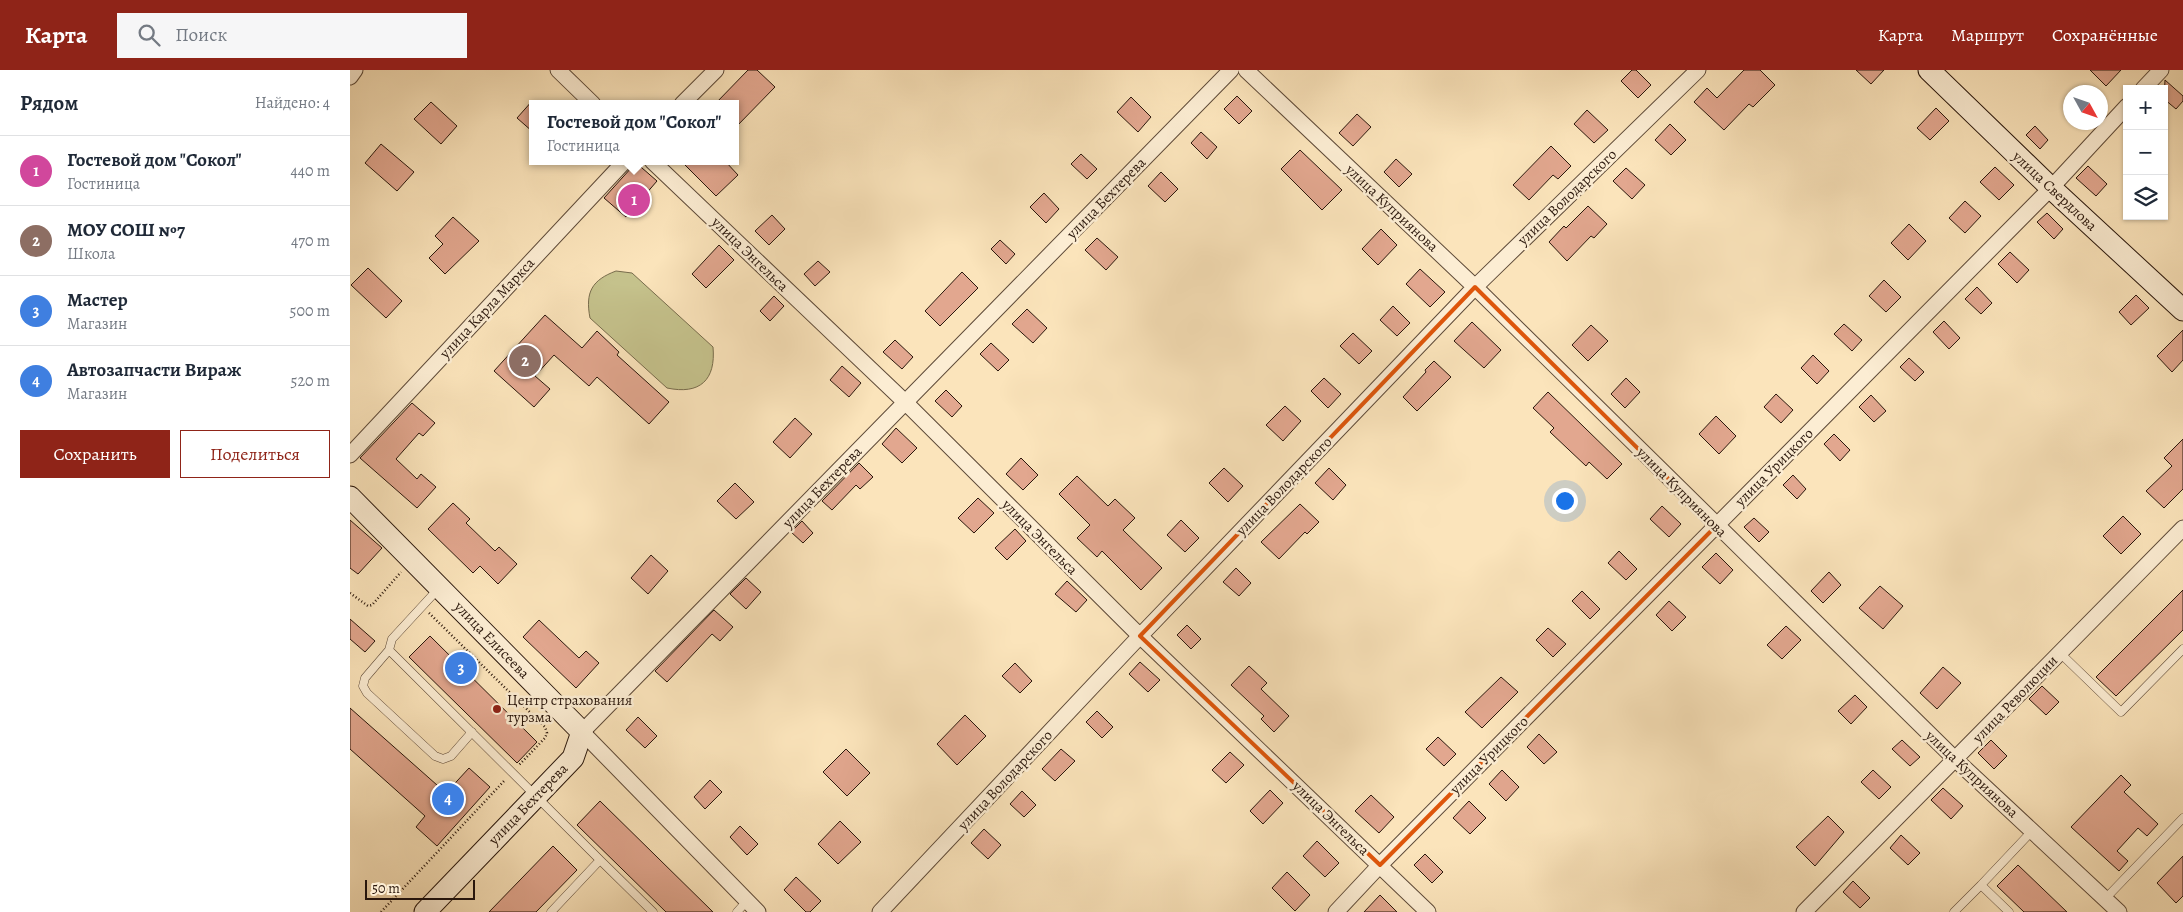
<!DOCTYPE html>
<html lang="ru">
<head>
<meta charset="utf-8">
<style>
  body { margin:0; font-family:Alegreya,serif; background:#f6f6f7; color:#1f2937 }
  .controls { position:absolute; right:15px; top:15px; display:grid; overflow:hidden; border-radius:0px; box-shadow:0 1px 4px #0004 }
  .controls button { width:45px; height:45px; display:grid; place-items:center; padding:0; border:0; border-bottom:1px solid #e0e1e3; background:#fff; color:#1f2937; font:25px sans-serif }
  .compass { position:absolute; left:1713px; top:15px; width:45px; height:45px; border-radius:50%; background:#fff; box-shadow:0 1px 4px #0004; rotate:130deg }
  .scale { position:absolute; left:15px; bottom:12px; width:110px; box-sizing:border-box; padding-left:5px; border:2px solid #2a170c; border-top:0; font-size:14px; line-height:18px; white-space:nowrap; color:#2a170c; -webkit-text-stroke:4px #fcedd3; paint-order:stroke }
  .you { position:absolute; left:1214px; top:430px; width:18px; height:18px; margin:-12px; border:4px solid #fff; border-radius:50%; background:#1a73e8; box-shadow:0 0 0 8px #1a73e833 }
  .badge { display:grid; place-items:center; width:32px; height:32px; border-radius:50%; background:#8f2418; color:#fff; font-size:16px; font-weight:700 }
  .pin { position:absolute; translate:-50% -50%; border:2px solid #fff; box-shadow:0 1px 5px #0006 }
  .popup { position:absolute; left:179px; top:30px; width:210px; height:65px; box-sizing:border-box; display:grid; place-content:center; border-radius:0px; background:#fff; filter:drop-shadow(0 1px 4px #0005); font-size:16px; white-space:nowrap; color:#747a83 }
  .popup b { font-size:19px; color:#1f2937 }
  .popup::after { content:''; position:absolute; left:50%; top:100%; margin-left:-10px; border:10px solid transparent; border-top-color:#fff }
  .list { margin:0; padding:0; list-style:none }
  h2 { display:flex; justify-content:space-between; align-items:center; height:65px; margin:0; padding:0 20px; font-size:21px }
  h2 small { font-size:16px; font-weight:400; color:#747a83 }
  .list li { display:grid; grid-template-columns:32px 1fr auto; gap:15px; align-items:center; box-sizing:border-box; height:70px; padding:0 20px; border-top:1px solid #e0e1e3 }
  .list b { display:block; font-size:19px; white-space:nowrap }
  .list p { margin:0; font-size:16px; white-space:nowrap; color:#747a83 }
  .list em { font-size:16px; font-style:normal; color:#747a83 }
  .actions { display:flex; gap:10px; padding:15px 20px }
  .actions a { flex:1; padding:11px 0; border:1px solid #8f2418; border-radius:0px; text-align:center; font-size:18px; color:#8f2418 }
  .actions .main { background:#8f2418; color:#fff }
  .icon { flex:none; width:28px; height:28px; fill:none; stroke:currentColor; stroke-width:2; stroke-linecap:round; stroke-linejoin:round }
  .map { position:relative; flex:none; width:1833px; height:842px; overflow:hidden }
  header { display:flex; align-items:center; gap:30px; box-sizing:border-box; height:70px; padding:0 25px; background:#8f2418; color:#fff }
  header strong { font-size:24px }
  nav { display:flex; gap:28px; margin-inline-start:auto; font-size:18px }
  .search { width:350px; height:45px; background:#f6f6f7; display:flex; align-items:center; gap:12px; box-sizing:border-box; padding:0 18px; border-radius:0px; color:#747a83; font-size:19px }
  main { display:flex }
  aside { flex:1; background:#fff }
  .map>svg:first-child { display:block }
  .green { fill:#c5c28c; stroke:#786c4c }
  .building { fill:#e2a78f; stroke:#2a170c }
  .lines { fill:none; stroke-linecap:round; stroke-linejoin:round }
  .lane-casing { stroke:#5e4a38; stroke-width:9 }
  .street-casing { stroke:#5e4a38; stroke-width:17 }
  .secondary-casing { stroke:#2a170c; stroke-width:23 }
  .path { stroke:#2a170c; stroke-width:2.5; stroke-dasharray:1 2.5; stroke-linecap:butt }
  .lane { stroke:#fcedd3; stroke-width:8 }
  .street { stroke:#fcedd3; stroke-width:15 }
  .secondary { stroke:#fcedd3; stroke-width:21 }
  .marked { fill:none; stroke:#de560c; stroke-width:4; stroke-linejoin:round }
  .poi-dot { fill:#8f2418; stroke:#fcedd3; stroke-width:2 }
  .labels { text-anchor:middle; stroke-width:5; stroke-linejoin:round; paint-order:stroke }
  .street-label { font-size:15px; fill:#2a170c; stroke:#fcedd3 }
  .poi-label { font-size:15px; fill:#2a170c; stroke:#fcedd3; text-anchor:start }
</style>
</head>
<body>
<header>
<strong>Карта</strong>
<div class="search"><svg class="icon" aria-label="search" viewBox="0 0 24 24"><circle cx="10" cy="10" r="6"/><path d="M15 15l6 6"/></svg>Поиск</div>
<nav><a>Карта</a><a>Маршрут</a><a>Сохранённые</a></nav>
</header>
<main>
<aside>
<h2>Рядом<small>Найдено: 4</small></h2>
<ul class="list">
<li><span class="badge" style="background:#d1479c">1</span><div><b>Гостевой дом &quot;Сокол&quot;</b><p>Гостиница</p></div><em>440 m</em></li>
<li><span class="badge" style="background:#8d6e63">2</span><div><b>МОУ СОШ №7</b><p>Школа</p></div><em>470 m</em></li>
<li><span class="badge" style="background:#3f7fe0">3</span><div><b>Мастер</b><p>Магазин</p></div><em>500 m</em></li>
<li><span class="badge" style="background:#3f7fe0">4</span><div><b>Автозапчасти Вираж</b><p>Магазин</p></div><em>520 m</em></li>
</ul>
<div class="actions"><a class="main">Сохранить</a><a>Поделиться</a></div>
</aside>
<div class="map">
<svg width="1833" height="842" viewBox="0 0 1833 842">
  <rect width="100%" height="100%" fill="#fbe4bb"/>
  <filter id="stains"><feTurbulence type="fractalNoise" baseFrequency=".004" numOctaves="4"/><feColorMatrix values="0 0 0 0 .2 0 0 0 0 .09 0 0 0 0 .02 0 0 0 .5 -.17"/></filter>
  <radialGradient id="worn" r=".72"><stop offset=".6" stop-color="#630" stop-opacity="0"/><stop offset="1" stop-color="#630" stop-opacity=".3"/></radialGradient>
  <path class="green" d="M 266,201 L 282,203 L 363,277 C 366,310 350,325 317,318 L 240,248 C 235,222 242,210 266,201 Z"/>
  <path class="building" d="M 398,0 L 407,0 L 425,17 L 385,58 L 385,34 L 365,34 Z
    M 1282,0 L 1286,0 L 1301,15 L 1288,28 L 1271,11 Z
    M 1394,0 L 1410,0 L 1425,15 L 1403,37 L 1399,34 L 1374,60 L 1344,32 L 1357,18 L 1367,28 Z
    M 1506,0 L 1534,0 L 1521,14 Z
    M 1740,0 L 1771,0 L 1756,16 Z
    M 1815,10 L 1833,26 L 1833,31 L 1826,39 L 1814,29 Z
    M 887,26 L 902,41 L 889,54 L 874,39 Z
    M 781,27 L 801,47 L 788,62 L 767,42 Z
    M 183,30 L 183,62 L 167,48 Z
    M 81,32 L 107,56 L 91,74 L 64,49 Z
    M 1586,38 L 1599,51 L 1580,70 L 1567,58 Z
    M 1237,40 L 1258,60 L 1244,73 L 1224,54 Z
    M 1007,44 L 1021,57 L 1003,76 L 989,63 Z
    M 1320,54 L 1336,70 L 1321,85 L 1305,70 Z
    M 1685,56 L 1698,70 L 1690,79 L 1676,65 Z
    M 851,62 L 867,77 L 857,89 L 841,73 Z
    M 31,74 L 64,102 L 47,121 L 15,93 Z
    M 1201,76 L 1221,96 L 1208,109 L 1203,105 L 1179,130 L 1163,115 Z
    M 950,80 L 992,120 L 972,140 L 931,99 Z
    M 731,84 L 747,99 L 737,109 L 721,94 Z
    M 1046,89 L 1062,104 L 1049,117 L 1034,102 Z
    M 284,91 L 307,111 L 276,147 L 254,128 L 282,97 Z
    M 331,91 L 375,91 L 388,105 L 366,126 Z
    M 1738,96 L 1757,114 L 1746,126 L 1726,108 Z
    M 1645,97 L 1664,115 L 1649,130 L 1630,112 Z
    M 1276,98 L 1295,115 L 1282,129 L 1263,111 Z
    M 811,102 L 828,119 L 815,132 L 798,116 Z
    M 694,123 L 709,139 L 696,153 L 680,137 Z
    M 1615,131 L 1631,146 L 1615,163 L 1599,148 Z
    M 1238,136 L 1257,154 L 1244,168 L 1241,166 L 1217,191 L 1199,172 L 1214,156 L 1216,158 Z
    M 1697,143 L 1713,159 L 1704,169 L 1687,152 Z
    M 422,145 L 435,159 L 419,175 L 405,161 Z
    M 103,147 L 129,171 L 95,204 L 79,188 L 93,174 L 85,166 Z
    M 1559,154 L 1576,171 L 1558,190 L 1541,173 Z
    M 1031,159 L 1047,175 L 1028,195 L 1012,179 Z
    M 747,168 L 768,187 L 756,200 L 735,180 Z
    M 650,170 L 665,184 L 656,194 L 641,179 Z
    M 369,175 L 384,190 L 356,218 L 342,204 Z
    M 1660,182 L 1679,200 L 1667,213 L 1648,194 Z
    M 468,191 L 480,202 L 465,216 L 454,204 Z
    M 18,198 L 52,231 L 36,248 L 1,215 Z
    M 1070,199 L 1095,222 L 1080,237 L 1056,214 Z
    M 612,202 L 628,218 L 590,256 L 575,241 Z
    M 1534,210 L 1551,227 L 1536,242 L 1519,226 Z
    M 1627,217 L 1642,233 L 1631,244 L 1615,229 Z
    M 1786,225 L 1799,238 L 1781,255 L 1769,242 Z
    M 424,226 L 434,236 L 420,251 L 410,241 Z
    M 1043,236 L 1060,253 L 1047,266 L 1030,250 Z
    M 677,239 L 697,258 L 683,273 L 662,254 Z
    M 195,245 L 232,278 L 247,261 L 269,282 L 267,285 L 319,332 L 299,354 L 247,307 L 239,316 L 204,285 L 185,306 L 200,319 L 184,337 L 144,301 Z
    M 1594,251 L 1610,268 L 1599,279 L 1583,262 Z
    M 1122,252 L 1151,280 L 1134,298 L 1104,271 Z
    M 1494,254 L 1512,270 L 1502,281 L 1484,264 Z
    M 1241,255 L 1258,271 L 1238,291 L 1222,275 Z
    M 1833,260 L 1833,290 L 1822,302 L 1807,286 Z
    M 1003,263 L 1022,281 L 1009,294 L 990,276 Z
    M 545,270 L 563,287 L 552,299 L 533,282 Z
    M 641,273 L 659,290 L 648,301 L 630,284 Z
    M 1463,285 L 1479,301 L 1467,314 L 1451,298 Z
    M 1559,288 L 1574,302 L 1565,311 L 1550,297 Z
    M 1084,291 L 1101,307 L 1067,341 L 1053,327 L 1076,302 L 1075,300 Z
    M 492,296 L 511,313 L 499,327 L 480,310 Z
    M 974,308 L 991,324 L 978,338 L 961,321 Z
    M 1276,308 L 1290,322 L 1275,338 L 1261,324 Z
    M 596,320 L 612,336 L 602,347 L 585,331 Z
    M 1198,322 L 1272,394 L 1257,409 L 1239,392 L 1236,396 L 1200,362 L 1204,358 L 1183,338 Z
    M 1426,324 L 1443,340 L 1431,353 L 1414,337 Z
    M 1521,325 L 1536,341 L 1524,352 L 1509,337 Z
    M 62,333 L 85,353 L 73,366 L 69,363 L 46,389 L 67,409 L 71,404 L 86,417 L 67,438 L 10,388 Z
    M 935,336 L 951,351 L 933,371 L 916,355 Z
    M 1366,346 L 1386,366 L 1369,384 L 1349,364 Z
    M 445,348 L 462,364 L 440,388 L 423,372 Z
    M 546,358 L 567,378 L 552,393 L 532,374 Z
    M 1484,364 L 1500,380 L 1490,391 L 1474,374 Z
    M 1833,369 L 1833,419 L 1814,438 L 1796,421 L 1822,396 L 1814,388 Z
    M 671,388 L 688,405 L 673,420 L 656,404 Z
    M 509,393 L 523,407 L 510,419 L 506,415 L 482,440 L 472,431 Z
    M 874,398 L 893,416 L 878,432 L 859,413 Z
    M 979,398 L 996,415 L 983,430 L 965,413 Z
    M 1443,405 L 1456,419 L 1447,429 L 1433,415 Z
    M 727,406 L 758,436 L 765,429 L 785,448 L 773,460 L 812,498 L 791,520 L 752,481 L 747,487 L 727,468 L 740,455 L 709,424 Z
    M 385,413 L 404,432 L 386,449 L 367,431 Z
    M 628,428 L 644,443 L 624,463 L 608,448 Z
    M 103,433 L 120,449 L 116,453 L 145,481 L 149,477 L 167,494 L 148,514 L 130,496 L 123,503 L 78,459 Z
    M 950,434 L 969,452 L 957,464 L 955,462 L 929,489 L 911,472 Z
    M 1312,436 L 1331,454 L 1319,467 L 1300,449 Z
    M 1773,446 L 1791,464 L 1771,484 L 1753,466 Z
    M 1404,448 L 1419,462 L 1409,472 L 1394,457 Z
    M 0,450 L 32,478 L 8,504 L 0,498 Z
    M 831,450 L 849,468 L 835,482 L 817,465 Z
    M 452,451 L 463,463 L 453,473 L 441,462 Z
    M 665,459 L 676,471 L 657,490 L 645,478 Z
    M 1269,481 L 1287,499 L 1276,510 L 1258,493 Z
    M 1366,483 L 1383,500 L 1370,514 L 1352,497 Z
    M 301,485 L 318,501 L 298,524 L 281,508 Z
    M 886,498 L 901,513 L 889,526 L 873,512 Z
    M 1479,502 L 1491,515 L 1473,533 L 1461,521 Z
    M 396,508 L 411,522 L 396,539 L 380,524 Z
    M 717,511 L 737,530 L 726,542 L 705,524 Z
    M 1530,516 L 1553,536 L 1533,559 L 1509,538 Z
    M 1833,520 L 1833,560 L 1766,626 L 1746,607 Z
    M 1232,521 L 1250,539 L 1240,549 L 1222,531 Z
    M 1319,531 L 1336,547 L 1322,561 L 1306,545 Z
    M 364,540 L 383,557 L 370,571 L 362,564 L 317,612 L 305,601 Z
    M 0,549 L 25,571 L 15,582 L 0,569 Z
    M 189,550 L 229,588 L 236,581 L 249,593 L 226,618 L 173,567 Z
    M 837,555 L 851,569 L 841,579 L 827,565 Z
    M 1436,556 L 1451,570 L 1432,589 L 1417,575 Z
    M 1198,558 L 1216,574 L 1203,587 L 1186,570 Z
    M 80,566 L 187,672 L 167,693 L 59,587 Z
    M 790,592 L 810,610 L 798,622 L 779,604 Z
    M 665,593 L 682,611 L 670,623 L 652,606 Z
    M 899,596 L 917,613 L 911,619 L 939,646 L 924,662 L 911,649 L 914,646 L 881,615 Z
    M 1593,597 L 1611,613 L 1587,639 L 1570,623 Z
    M 1151,607 L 1168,622 L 1132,658 L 1115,642 Z
    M 1692,616 L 1709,632 L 1696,645 L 1679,629 Z
    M 1505,625 L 1517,637 L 1501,654 L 1488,641 Z
    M 0,638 L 96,723 L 119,698 L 140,717 L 87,776 L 66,757 L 75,746 L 0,679 Z
    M 747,641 L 763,657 L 752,668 L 736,652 Z
    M 615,645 L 636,666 L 607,695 L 587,674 Z
    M 288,647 L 307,666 L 295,678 L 276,660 Z
    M 1189,664 L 1207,682 L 1194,694 L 1177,677 Z
    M 1088,667 L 1106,684 L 1094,696 L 1076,679 Z
    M 1552,670 L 1570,687 L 1560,696 L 1542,679 Z
    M 1641,670 L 1657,686 L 1644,699 L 1628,683 Z
    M 496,679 L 520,703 L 497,726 L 473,702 Z
    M 711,679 L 725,691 L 705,711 L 692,699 Z
    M 880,682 L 894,695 L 876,713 L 862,700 Z
    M 1152,700 L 1169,717 L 1156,731 L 1139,714 Z
    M 1523,700 L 1541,717 L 1529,729 L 1511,712 Z
    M 1771,705 L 1781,715 L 1774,722 L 1808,754 L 1797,766 L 1788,758 L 1767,781 L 1778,791 L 1769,801 L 1721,757 Z
    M 360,710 L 372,722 L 355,739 L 344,727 Z
    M 1593,718 L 1613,736 L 1601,749 L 1581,730 Z
    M 920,720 L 933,733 L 913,754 L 900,741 Z
    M 672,721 L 686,735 L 674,747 L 660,734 Z
    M 1021,725 L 1044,747 L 1029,763 L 1005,741 Z
    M 250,731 L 363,842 L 316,842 L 227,755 Z
    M 1119,731 L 1136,748 L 1120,764 L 1103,748 Z
    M 1478,746 L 1494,762 L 1465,796 L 1446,777 Z
    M 490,751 L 511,772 L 488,794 L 468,774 Z
    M 390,756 L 408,774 L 397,785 L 380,767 Z
    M 634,759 L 651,775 L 638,789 L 621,773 Z
    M 1551,765 L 1570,783 L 1558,795 L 1540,778 Z
    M 967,771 L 989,793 L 975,807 L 953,786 Z
    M 203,776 L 227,800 L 186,842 L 139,842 Z
    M 1075,784 L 1093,802 L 1082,813 L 1064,795 Z
    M 1833,786 L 1833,826 L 1826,833 L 1807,813 Z
    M 1668,795 L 1717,842 L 1674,842 L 1647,816 Z
    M 937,802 L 960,825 L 945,841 L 922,818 Z
    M 446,807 L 471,831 L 460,842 L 456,842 L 434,820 Z
    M 1503,811 L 1520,828 L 1510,838 L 1493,822 Z
    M 1030,825 L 1047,842 L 1014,842 Z"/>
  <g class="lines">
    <defs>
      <path id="lane" d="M 89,518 L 42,569 L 39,580 L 250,790 L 201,842
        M 39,580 L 15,608 L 13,616 L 17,623 L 85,686 L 93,689 L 101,686 L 122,662
        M 1710,583 L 1771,642 L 1833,579
        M 250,790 L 303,842
        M 1755,829 L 1833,748
        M 387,842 L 397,831
        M 1604,842 L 1631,815
        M 1659,842 L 1631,815 L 1682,761"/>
      <path id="street" d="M 208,0 L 243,34
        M 896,0 L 1125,217 L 1606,690 L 1769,842
        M 0,7 L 5,0
        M 1793,19 L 1811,0
        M 332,34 L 366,0
        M 302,91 L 555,332 L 790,566 L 1078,842
        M 0,385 L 275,91
        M 408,842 L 232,662 L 881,0
        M 530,842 L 790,566 L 1125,217 L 1348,0
        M 986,842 L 1030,795 L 1701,118 L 1777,36
        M 1454,842 L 1833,458"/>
      <path id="secondary" d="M 1579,0 L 1701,118 L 1833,240
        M 0,427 L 232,662 L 223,688 L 75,842"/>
    </defs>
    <use href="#lane" class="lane-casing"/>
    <use href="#street" class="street-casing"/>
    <use href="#secondary" class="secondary-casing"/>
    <path class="path" d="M 0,523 L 18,536 L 22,535 L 51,502
      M 79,543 L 195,657 L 197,663 L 195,668 L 169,695
      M 31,842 L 155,710"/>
    <use href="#lane" class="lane"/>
    <use href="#street" class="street"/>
    <use href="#secondary" class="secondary"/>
  </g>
  <path class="marked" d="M 1125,217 L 1366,456 L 1030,795 L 790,566 Z"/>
  <circle class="poi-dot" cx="147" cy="639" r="5"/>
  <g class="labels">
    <g class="street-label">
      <text transform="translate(1705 121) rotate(43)" y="5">улица Свердлова</text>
      <text transform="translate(1217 127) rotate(-44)" y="5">улица Володарского</text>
      <text transform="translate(756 128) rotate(-46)" y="5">улица Бехтерева</text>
      <text transform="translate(1042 138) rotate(43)" y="5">улица Куприянова</text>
      <text transform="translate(400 184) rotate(44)" y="5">улица Энгельса</text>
      <text transform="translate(137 238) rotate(-47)" y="5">улица Карла Маркса</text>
      <text transform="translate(1424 397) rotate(-45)" y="5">улица Урицкого</text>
      <text transform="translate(934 416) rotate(-46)" y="5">улица Володарского</text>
      <text transform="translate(472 417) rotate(-46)" y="5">улица Бехтерева</text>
      <text transform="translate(1332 422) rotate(45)" y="5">улица Куприянова</text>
      <text transform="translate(690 467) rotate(45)" y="5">улица Энгельса</text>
      <text transform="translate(142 570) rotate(46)" y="5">улица Елисеева</text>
      <text transform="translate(1665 629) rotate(-46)" y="5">улица Революции</text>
      <text transform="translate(1139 685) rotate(-45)" y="5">улица Урицкого</text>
      <text transform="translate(1622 704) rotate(43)" y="5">улица Куприянова</text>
      <text transform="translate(655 710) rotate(-47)" y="5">улица Володарского</text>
      <text transform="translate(178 734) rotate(-46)" y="5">улица Бехтерева</text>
      <text transform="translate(981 748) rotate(44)" y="5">улица Энгельса</text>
    </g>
    <g class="poi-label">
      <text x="157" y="635">Центр страхования<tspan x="157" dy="17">турзма</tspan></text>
    </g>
  </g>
  <rect width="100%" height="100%" filter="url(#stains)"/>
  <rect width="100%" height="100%" fill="url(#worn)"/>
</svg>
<div class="controls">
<button>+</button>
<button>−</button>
<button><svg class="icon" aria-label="layers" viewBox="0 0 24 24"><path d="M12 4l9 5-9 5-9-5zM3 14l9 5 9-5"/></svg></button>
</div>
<svg class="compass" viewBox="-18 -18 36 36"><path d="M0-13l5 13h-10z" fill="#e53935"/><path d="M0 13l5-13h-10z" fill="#747a83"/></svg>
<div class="scale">50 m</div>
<div class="you"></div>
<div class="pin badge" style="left:284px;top:130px;background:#d1479c">1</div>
<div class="popup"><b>Гостевой дом &quot;Сокол&quot;</b>Гостиница</div>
<div class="pin badge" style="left:175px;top:291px;background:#8d6e63">2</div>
<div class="pin badge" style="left:111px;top:598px;background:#3f7fe0">3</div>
<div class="pin badge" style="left:98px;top:729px;background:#3f7fe0">4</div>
</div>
</main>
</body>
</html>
